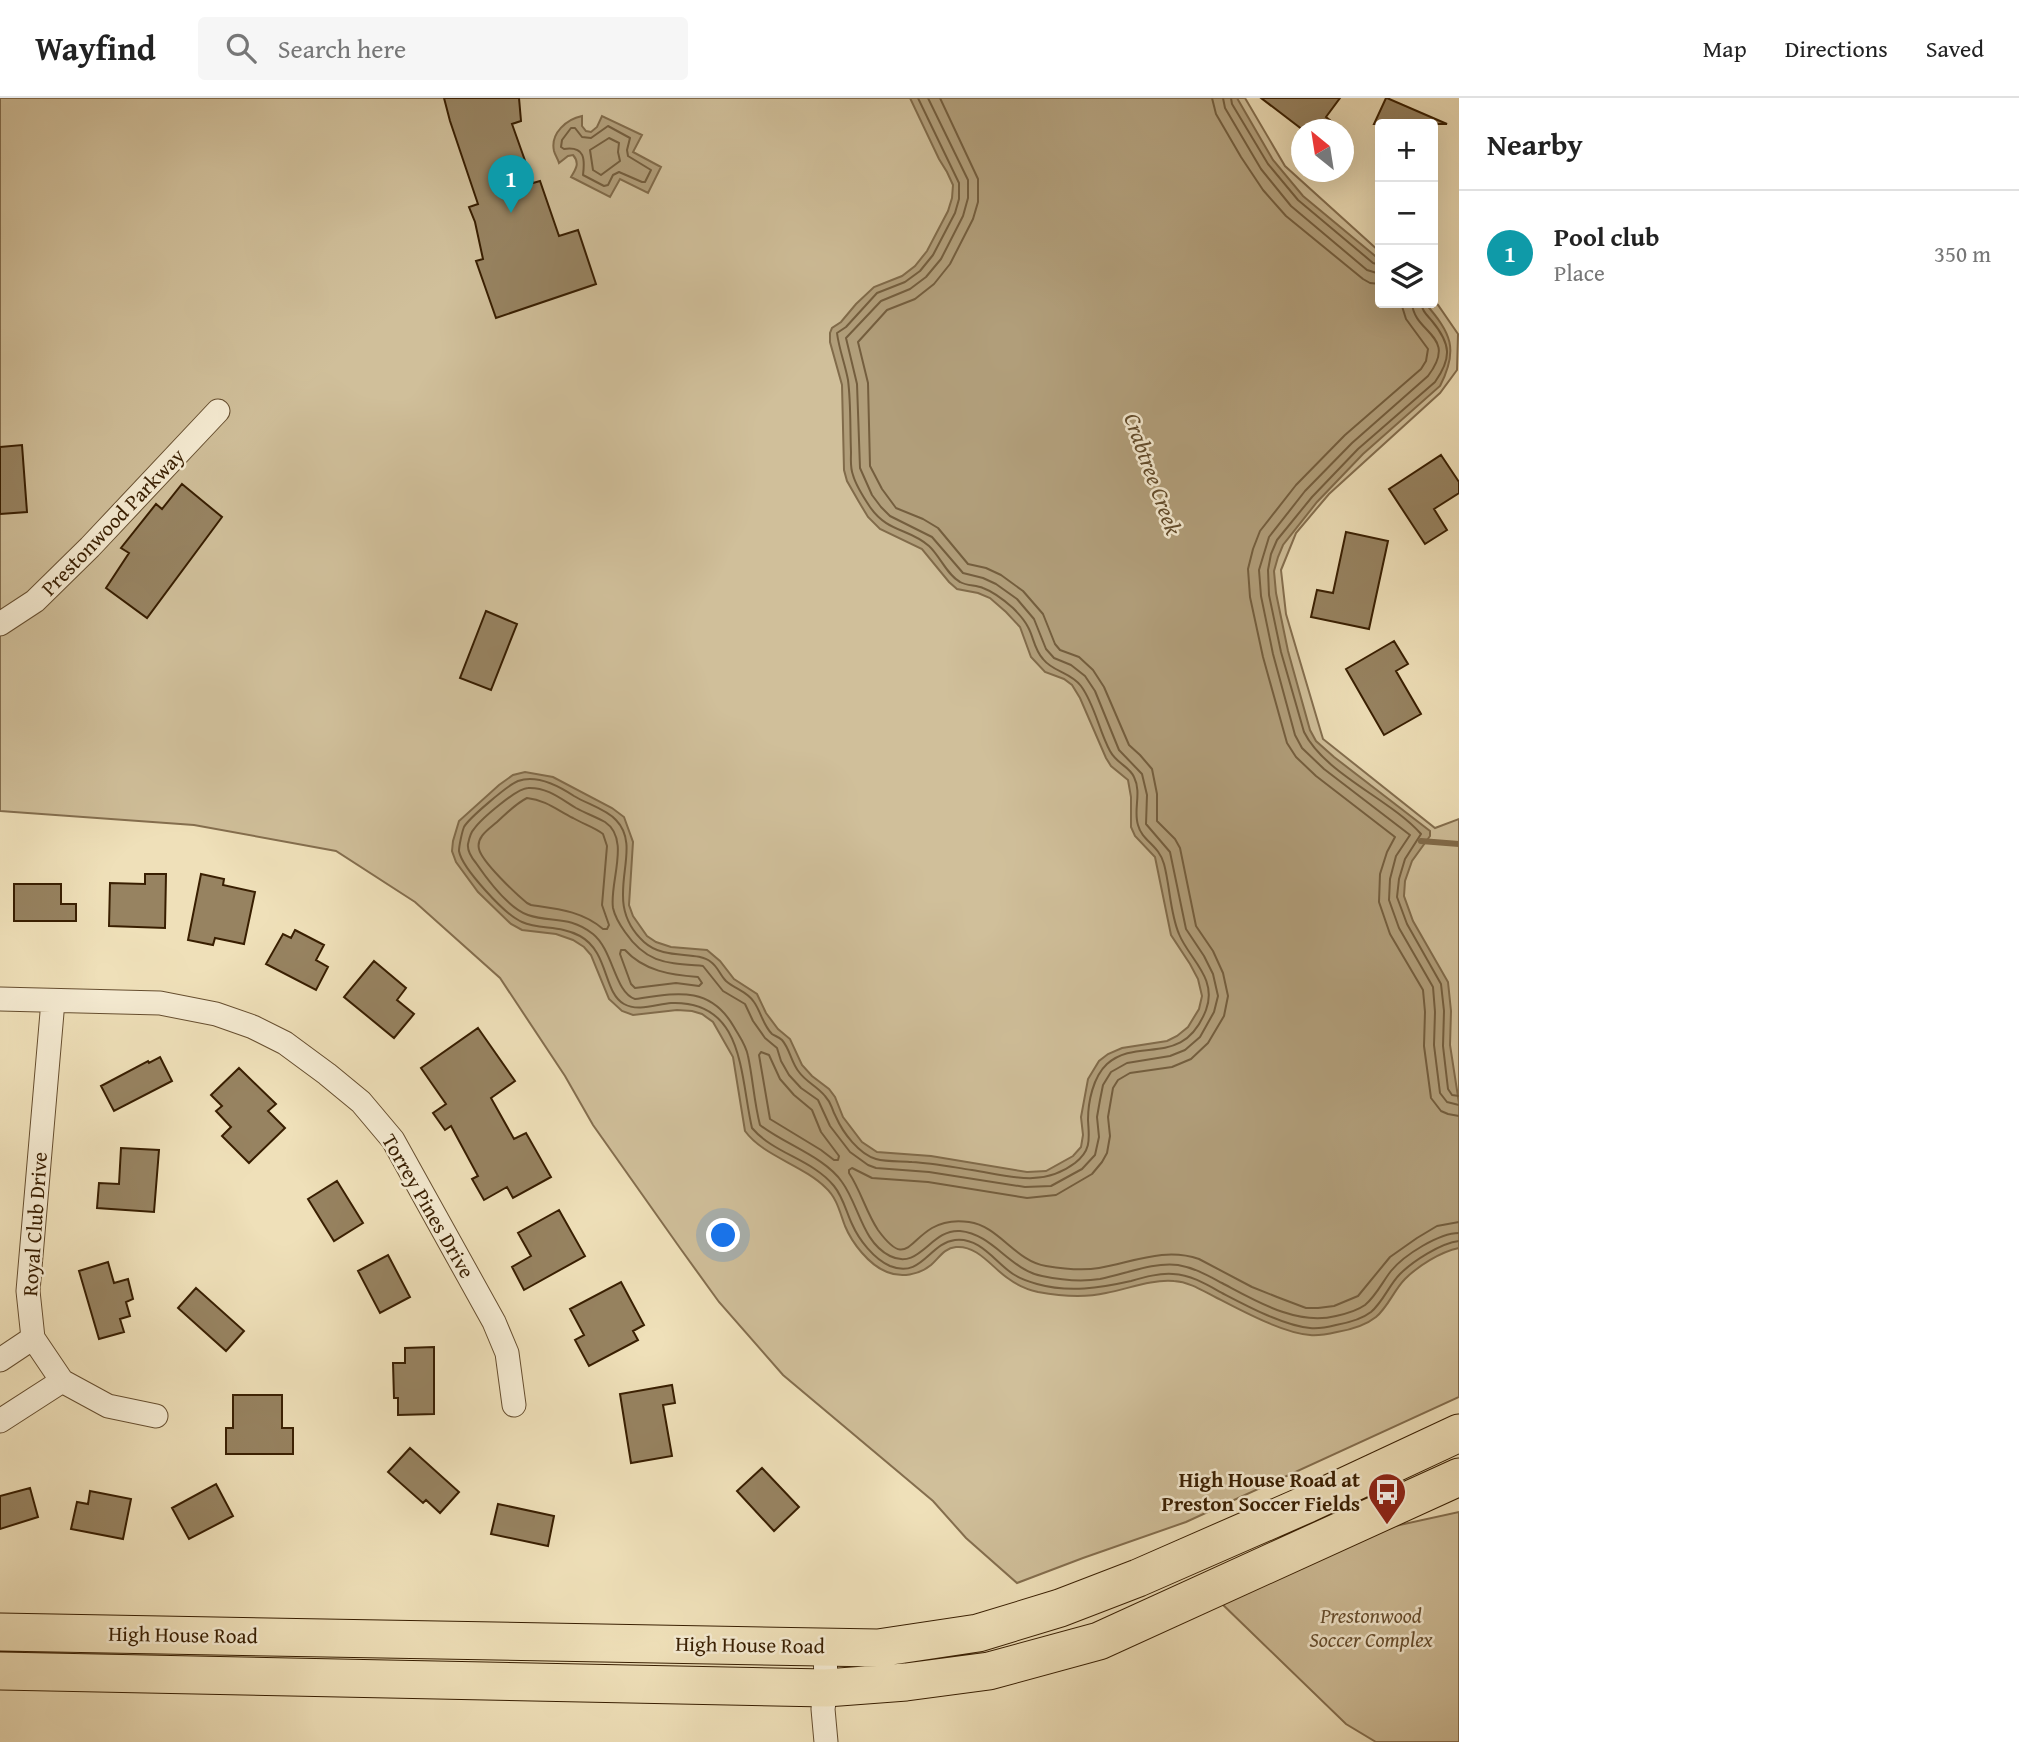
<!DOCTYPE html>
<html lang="en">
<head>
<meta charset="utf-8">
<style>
  body { margin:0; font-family:"Gentium Book Plus",serif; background:#f6f6f6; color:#222 }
  .controls { position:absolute; right:21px; top:21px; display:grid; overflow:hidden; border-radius:7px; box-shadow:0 7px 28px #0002 }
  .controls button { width:63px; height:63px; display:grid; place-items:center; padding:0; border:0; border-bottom:2px solid #e0e0e0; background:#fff; color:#222; font:35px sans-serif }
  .compass { position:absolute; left:1291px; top:21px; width:63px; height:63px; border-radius:50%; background:#fff; box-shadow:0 7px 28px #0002; rotate:330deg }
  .you { position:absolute; left:724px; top:1138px; width:24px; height:24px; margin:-18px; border:5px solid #fff; border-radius:50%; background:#1a73e8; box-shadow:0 0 0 10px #1a73e833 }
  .badge { display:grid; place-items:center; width:46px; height:46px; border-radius:50%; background:#111827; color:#fff; font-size:23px; font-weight:700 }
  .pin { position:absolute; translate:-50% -58px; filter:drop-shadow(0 2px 4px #0008) }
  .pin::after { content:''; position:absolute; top:37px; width:24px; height:21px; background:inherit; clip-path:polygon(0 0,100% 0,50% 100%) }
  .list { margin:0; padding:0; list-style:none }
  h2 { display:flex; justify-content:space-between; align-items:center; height:91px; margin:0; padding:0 28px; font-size:30px }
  h2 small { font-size:23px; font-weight:400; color:#767676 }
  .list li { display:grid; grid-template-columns:46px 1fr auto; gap:21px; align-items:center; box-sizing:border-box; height:126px; padding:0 28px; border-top:2px solid #e0e0e0 }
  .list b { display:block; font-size:26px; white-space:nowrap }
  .list p { margin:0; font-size:23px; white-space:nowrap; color:#767676 }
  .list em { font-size:23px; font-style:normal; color:#767676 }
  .icon { flex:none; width:38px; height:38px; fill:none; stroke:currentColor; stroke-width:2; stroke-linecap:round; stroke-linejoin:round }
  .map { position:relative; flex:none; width:1459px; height:1644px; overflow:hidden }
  header { display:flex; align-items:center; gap:42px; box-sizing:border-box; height:98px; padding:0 35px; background:#fff; border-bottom:2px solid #e0e0e0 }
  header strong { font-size:33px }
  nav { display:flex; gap:38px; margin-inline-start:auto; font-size:24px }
  .search { width:490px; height:63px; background:#f6f6f6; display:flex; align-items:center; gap:18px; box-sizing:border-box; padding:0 24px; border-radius:7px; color:#767676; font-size:26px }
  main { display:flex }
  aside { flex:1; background:#fff }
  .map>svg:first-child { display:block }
  .green { fill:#d0bf9a; stroke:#846e4e; stroke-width:2 }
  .water { fill:#b19e7a; stroke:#816b4a; stroke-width:2 }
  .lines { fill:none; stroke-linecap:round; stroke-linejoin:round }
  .shore { stroke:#745e3e; stroke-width:2 }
  .stream { stroke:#816b4a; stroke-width:6 }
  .building { fill:#978361; stroke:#381e01; stroke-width:2 }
  .minor-casing { stroke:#664e2f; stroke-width:25 }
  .primary-casing { stroke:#381e01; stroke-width:39 }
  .minor { stroke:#f5ebd2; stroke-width:23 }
  .primary { stroke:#efe0b9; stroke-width:37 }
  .labels { text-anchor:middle; stroke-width:5; stroke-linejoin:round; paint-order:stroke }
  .street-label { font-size:21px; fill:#381e01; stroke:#f5ebd2 }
  .poi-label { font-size:21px; font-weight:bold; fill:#381e01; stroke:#f5ebd2; text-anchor:end }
  .park-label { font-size:21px; font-style:italic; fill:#664e2f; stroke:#f5ebd2 }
  .water-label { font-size:23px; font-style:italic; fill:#624b2b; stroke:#f5ebd2 }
</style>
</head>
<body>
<header>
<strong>Wayfind</strong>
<div class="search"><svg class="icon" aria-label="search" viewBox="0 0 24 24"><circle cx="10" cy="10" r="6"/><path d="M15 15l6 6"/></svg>Search here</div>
<nav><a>Map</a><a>Directions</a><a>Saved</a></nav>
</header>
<main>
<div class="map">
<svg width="1459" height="1644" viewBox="0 0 1459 1644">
  <rect width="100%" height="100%" fill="#efe0b9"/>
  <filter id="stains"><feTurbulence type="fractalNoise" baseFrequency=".00286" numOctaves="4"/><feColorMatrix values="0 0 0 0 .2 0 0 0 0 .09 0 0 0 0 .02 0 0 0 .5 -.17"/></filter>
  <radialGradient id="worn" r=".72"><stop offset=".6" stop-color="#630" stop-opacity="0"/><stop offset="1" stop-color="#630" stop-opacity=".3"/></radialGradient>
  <path class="green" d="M 0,0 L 1245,0 L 1285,68 L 1380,154 L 1380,205 L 1433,205 L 1433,202 L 1438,207 L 1458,236 L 1457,272 L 1440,295 L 1329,396 L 1296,435 L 1281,472 L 1286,516 L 1323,641 L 1435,730 L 1459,721 L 1459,1299 L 1186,1424 L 1083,1460 L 1017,1485 L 966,1440 L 933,1403 L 783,1277 L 719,1204 L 680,1150 L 593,1027 L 565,978 L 500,880 L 415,804 L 336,753 L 194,727 L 0,713 Z
    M 1459,1414 L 1459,1644 L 1376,1644 L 1346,1626 L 1217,1501 L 1395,1428 Z"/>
  <path class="water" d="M 910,0 L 1237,0 L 1273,62 L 1303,98 L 1380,162 L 1380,205 L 1425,205 C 1451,235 1459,251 1440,288 L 1363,356 L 1317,404 L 1283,447 L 1278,459 L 1274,473 L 1276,495 L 1288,553 L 1310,632 L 1316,643 L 1334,659 L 1430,733 L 1430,738 L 1412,763 L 1405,783 L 1404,798 L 1413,823 L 1448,884 L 1451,913 L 1450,947 L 1459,1005 L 1459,1150 C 1440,1154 1418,1168 1405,1181 C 1394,1192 1388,1209 1376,1219 C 1366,1227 1349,1232 1337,1234 C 1328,1236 1319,1238 1310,1237 C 1283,1235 1242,1213 1217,1200 C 1203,1193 1190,1184 1174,1183 C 1151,1181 1128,1191 1106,1195 C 1084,1200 1060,1198 1038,1194 C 1029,1192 1017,1187 1009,1181 C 993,1171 978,1147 956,1149 C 944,1150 939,1160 931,1167 C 919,1177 901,1180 887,1174 C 869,1167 852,1145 845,1128 C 840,1115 837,1100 826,1090 C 803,1067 763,1058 745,1033 L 733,959 L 713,924 L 702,916 L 692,913 L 677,912 L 633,917 L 622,913 L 609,901 L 591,857 L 584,849 L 573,842 L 556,836 L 522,832 L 511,826 L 478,794 L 456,764 L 452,753 L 453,743 L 459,723 L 499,687 L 513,677 L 525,674 L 553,679 L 612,710 L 624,719 L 633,744 L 629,807 L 633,818 L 647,838 L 656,844 L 671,849 L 707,852 L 720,863 L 734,881 L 757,896 L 766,915 L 778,931 L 790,941 L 802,967 L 812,978 L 829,991 L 835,999 L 843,1019 L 862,1044 L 877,1054 L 931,1058 L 1027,1074 L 1046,1073 L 1073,1058 L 1081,1049 L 1083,1037 L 1081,1019 L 1088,981 L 1099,963 L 1108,956 L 1122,950 L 1167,943 L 1177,938 L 1188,929 L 1199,911 L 1202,898 L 1198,881 L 1190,866 L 1171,837 L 1155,759 L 1135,738 L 1131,729 L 1131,699 L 1128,682 L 1111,668 L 1106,660 L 1080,600 L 1072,587 L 1064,581 L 1045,574 L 1031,559 L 1020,529 L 1006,514 L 990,500 L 978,495 L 957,491 L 949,484 L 922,451 L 880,431 L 868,419 L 859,404 L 847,383 L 844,372 L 842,287 L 830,244 L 830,235 L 832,230 L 841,224 L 856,206 L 874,189 L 902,178 L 915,168 L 927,153 L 948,113 L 952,100 L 953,87 L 947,74 L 939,61 Z
    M 582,18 L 582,28 L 586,33 L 591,34 L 597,29 L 602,18 L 642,37 L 633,54 L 661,69 L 648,95 L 620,81 L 610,99 L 571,79 C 576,71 580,65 573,57 L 568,58 L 559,65 C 558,61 555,57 554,53 C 550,35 567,21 582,18 Z"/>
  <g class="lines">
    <path class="shore" d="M 918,0 L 959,85 L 959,101 L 955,115 L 933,157 L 920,173 L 905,184 L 877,195 L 846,229 L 837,235 C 839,251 845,266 848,282 C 851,305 850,330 851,354 C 851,362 850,369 853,377 C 856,388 864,400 870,409 C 888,435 909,430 929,448 C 940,458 947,477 960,484 C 967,488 976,487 983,490 C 994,494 1004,502 1013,510 C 1017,514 1025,523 1028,529 C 1034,540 1034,551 1043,561 C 1053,574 1070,574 1081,588 C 1095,607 1099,633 1110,653 C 1117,666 1129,668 1134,679 C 1142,695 1133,712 1138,727 C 1142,743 1159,747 1164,766 C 1170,788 1170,815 1179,836 C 1189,861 1218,880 1206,912 C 1183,971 1139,938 1107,966 C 1093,979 1088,1004 1088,1022 C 1089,1040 1092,1052 1075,1065 C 1042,1090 1009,1078 972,1072 C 952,1069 932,1065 912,1064 C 901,1063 887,1064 876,1061 C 859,1056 843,1035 836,1019 C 830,1008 833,1007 825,998 C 817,988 806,984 799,974 C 791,964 790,951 782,942 C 779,939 775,938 772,936 C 763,927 761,914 754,904 C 748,894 735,891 726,883 C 720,877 718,869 711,864 C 696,852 665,863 644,844 C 598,802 646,753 616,722 C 606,711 587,706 574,698 C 559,688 537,676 518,683 C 508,687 469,720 464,729 C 462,734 459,748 459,753 C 462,770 505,817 522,824 C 540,832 560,827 580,838 C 609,854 603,894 624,906 C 638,914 657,906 671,905 C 745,902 740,979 752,1030 C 774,1056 812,1061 834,1088 C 843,1099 846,1113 852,1126 C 859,1142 874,1161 890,1168 C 922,1181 929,1145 955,1142 C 980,1139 995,1164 1013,1176 C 1019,1180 1030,1184 1037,1186 C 1069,1195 1100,1190 1131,1183 C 1145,1179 1159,1175 1173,1176 C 1191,1177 1206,1186 1222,1195 C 1245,1207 1284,1228 1310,1230 C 1318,1231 1328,1229 1336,1227 C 1347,1225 1362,1221 1371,1214 C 1383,1204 1389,1187 1400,1176 C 1413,1163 1441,1145 1459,1143
      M 928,0 L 968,82 L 968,100 L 963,118 L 941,161 L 926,179 L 910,191 L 881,203 L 846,240 L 857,286 L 860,370 L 872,397 L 881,409 L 890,418 L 932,439 L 963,475 L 983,480 L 996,486 L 1017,501 L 1034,521 L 1046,551 L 1054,560 L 1071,567 L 1085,578 L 1095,593 L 1119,652 L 1142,676 L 1147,697 L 1146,726 L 1170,754 L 1186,831 L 1204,858 L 1213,876 L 1218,898 L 1214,914 L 1200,939 L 1185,952 L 1170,958 L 1127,965 L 1111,974 L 1103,987 L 1100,1002 L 1097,1019 L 1099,1039 L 1095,1057 L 1082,1071 L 1051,1088 L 1025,1089 L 929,1074 L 876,1070 L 868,1067 L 850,1054 L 830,1028 L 818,1002 L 801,990 L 789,977 L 781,963 L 777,950 L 765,940 L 753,923 L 745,906 L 723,893 L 703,868 C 667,865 647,866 625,834 C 620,827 615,819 613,810 C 609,785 631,741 605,724 C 596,719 585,715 576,710 C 561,701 547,689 528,690 C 517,690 481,721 474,731 C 471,734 469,741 468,746 C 467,753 471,759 476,765 C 487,781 508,810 528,817 C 551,825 569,817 593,836 C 613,852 615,895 635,901 C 676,895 710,887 734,929 C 739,938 746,947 748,958 C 753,981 754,1004 760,1027 C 784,1046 825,1059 842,1084 C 859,1107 862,1144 890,1158 C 920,1173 930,1131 960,1133 C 993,1136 1010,1172 1042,1178 C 1061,1182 1081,1184 1100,1181 C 1126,1176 1152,1164 1178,1167 C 1195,1170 1207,1177 1222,1185 C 1256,1203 1297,1228 1336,1218 C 1345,1216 1358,1212 1365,1207 C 1376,1198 1383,1183 1391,1173 C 1404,1157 1439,1135 1459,1135
      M 940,0 L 978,81 L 978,104 L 973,121 L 950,166 L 934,186 L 915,201 L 887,212 L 858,244 L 868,285 L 870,368 L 882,391 L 896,410 L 923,421 L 938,430 L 968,466 L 986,470 L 1001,477 L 1023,493 L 1043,516 L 1055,546 L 1060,552 L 1079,559 L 1093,572 L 1104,589 L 1129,647 L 1140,657 L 1152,671 L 1157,696 L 1157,723 L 1175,741 L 1180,750 L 1196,828 L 1213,853 L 1223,875 L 1228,898 L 1224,918 L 1208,945 L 1191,961 L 1172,969 L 1130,975 L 1118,982 L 1113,990 L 1108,1019 L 1110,1038 L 1107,1055 L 1102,1064 L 1092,1076 L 1056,1097 L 1027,1100 L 928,1084 L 872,1080 L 852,1070 L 849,1072 L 849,1075 C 861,1093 866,1114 878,1132 C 905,1169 907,1145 932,1130 C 944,1123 956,1122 969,1124 C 999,1128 1015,1163 1046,1168 C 1064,1171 1082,1173 1099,1170 C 1133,1164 1165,1149 1199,1161 L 1252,1189 L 1277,1199 L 1306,1210 L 1318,1210 L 1334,1208 L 1358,1198 L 1390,1159 L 1417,1140 L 1437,1128 L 1459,1124
      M 1212,0 L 1216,16 L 1241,59 L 1263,92 L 1286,118 L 1363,181 L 1370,185 L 1380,186
      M 1223,0 L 1225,10 L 1261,71 L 1291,108 L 1367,172 L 1380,176
      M 1231,0 L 1232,6 L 1268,66 L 1298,102 L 1373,165 L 1380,167
      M 608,28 L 630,40 L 627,52 L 628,58 L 651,72 L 645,84 L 642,84 L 619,74 L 613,77 L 608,87 L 604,88 L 583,77 C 585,61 585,48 564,51 L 561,49 L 562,42 L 571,30 L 575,30 L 582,39 L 591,40 Z
      M 609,40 L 619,45 L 618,54 L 620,63 L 601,77 L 593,72 L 590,52 Z
      M 1401,205 L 1406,221 L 1428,251 L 1426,263 L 1421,271 L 1345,337 L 1296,387 L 1260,433 L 1253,451 L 1248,471 L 1250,499 L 1263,559 L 1287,645 L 1296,659 L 1316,678 L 1395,739 L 1387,754 L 1380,776 L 1379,804 L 1390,836 L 1423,892 L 1425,914 L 1424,948 L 1431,1000 L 1441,1013 L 1448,1016 L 1459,1018
      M 1412,205 C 1414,236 1459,237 1428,278 L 1352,345 L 1305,393 L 1269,439 L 1259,472 L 1261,498 L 1273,556 L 1295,637 L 1302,650 L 1324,671 L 1410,737 L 1396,758 L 1390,781 L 1389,802 L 1399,830 L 1433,889 L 1435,914 L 1434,947 L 1440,995 L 1447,1004 L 1459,1007
      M 1421,205 C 1422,213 1427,217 1432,223 C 1451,246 1452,260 1435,284 L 1358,351 L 1312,399 L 1277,442 L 1271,456 L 1268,472 L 1269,497 L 1281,554 L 1304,634 C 1325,676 1390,701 1421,736 L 1405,761 L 1399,781 L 1397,799 L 1407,826 L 1441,886 L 1444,913 L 1443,948 L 1448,991 L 1452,997 L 1459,998
      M 527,700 C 546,702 557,712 573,720 C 583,726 594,729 603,736 L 607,748 L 602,807 L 609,827 L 607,831 L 603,831 C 582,813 558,811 531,807 L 527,805 C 516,796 482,764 479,751 C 476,739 489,731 497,724 C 506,716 515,706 527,700 Z
      M 621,852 L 625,852 C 644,873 671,877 698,879 L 702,885 L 699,888 L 676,885 L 635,890 L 631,886 L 620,856 Z
      M 761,954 L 769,957 L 780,981 L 794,997 L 812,1012 L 821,1034 L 839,1058 L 838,1062 L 834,1062 L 821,1052 L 770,1021 L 759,957 Z"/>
    <path class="stream" d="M 1421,743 L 1459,746"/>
  </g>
  <path class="building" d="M 444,0 L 519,0 L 521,23 L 512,26 L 533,85 L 540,83 L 559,138 L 578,132 L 596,186 L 496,220 L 476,163 L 483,161 L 475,124 L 469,109 L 478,106 L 450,23 Z
    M 1261,0 L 1340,0 L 1326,19 L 1342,32 L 1303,32 Z
    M 1386,0 L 1387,0 L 1447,26 L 1374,26 Z
    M 22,347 L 27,414 L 0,416 L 0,349 Z
    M 1441,357 L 1459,384 L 1459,395 L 1434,411 L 1447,432 L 1425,446 L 1389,391 Z
    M 182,386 L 222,419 L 147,520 L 106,490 L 129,455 L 121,450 L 156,406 L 162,411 Z
    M 1346,434 L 1388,443 L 1369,531 L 1311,519 L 1317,492 L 1333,495 Z
    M 486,513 L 517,526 L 491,592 L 460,580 Z
    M 1394,543 L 1408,566 L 1396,573 L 1421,616 L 1384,637 L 1346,571 Z
    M 145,776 L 166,776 L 165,830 L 109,828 L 110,785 L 145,786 Z
    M 201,776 L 224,781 L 223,787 L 255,794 L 244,846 L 215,840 L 213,847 L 188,842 Z
    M 14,786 L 61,786 L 61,806 L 76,806 L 76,823 L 14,823 Z
    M 295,832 L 324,847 L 316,862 L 328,869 L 316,892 L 266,866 L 283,836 L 291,840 Z
    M 374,863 L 406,890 L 397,902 L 414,916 L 394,940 L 344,899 Z
    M 478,930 L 515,983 L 491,1000 L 514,1041 L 526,1035 L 551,1079 L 513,1100 L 507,1089 L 484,1102 L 472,1081 L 478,1078 L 451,1028 L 445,1032 L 433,1015 L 446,1006 L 421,970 Z
    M 160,959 L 172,983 L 114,1013 L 101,988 L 148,963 L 149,965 Z
    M 239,970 L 276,1006 L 268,1013 L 285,1030 L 249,1065 L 222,1038 L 231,1029 L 216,1013 L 222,1008 L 211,997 Z
    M 121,1050 L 159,1052 L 154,1114 L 97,1110 L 99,1085 L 119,1086 Z
    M 337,1083 L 363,1125 L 334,1143 L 308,1101 Z
    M 559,1112 L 585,1158 L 524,1192 L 512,1169 L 531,1158 L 518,1135 Z
    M 388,1157 L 410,1199 L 380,1215 L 358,1173 Z
    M 108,1164 L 114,1185 L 128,1181 L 133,1201 L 126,1204 L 130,1218 L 120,1221 L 124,1234 L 99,1241 L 79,1173 Z
    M 621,1184 L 644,1227 L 633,1233 L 638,1242 L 589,1268 L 575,1242 L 584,1237 L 570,1211 Z
    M 196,1190 L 244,1233 L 226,1253 L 178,1210 Z
    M 434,1249 L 434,1316 L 398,1317 L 398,1300 L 394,1300 L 393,1265 L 405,1265 L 405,1250 Z
    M 672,1287 L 675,1305 L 663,1307 L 672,1358 L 631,1365 L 620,1296 Z
    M 233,1297 L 282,1297 L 282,1330 L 293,1330 L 293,1356 L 226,1356 L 226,1330 L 233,1330 Z
    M 410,1350 L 459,1394 L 440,1415 L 426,1402 L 423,1405 L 388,1374 Z
    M 762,1370 L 799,1409 L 774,1433 L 737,1393 Z
    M 216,1386 L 233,1418 L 189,1441 L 172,1410 Z
    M 30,1390 L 38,1419 L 0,1431 L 0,1398 Z
    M 90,1393 L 131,1401 L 123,1441 L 71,1431 L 77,1404 L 88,1406 Z
    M 498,1406 L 554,1418 L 548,1448 L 491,1436 Z"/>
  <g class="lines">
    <defs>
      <path id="minor" d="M 0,526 L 35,503 L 90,449 L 218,313
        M 0,901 L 160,905 L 216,916 L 253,929 L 285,945 L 327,976 L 361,1004 L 393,1042 L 494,1224 L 507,1255 L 514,1307
        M 53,903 L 28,1193 L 33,1240 L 62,1283 L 108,1308 L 156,1318
        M 0,1262 L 33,1240
        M 0,1323 L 62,1283
        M 825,1548 L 826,1590 L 823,1611 L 826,1644"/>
      <path id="primary" d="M 0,1534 L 878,1550 L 978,1535 L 1060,1510 L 1138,1480 L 1307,1406 L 1459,1335
        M 0,1573 L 826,1590 L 906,1584 L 989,1573 L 1099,1543 L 1459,1379"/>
    </defs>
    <use href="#minor" class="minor-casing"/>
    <use href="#primary" class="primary-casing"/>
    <use href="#minor" class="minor"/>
    <use href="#primary" class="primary"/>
  </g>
  <defs>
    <symbol id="bus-pin" viewBox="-11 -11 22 30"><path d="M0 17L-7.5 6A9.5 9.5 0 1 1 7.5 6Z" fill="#8f2418" stroke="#f5ebd2"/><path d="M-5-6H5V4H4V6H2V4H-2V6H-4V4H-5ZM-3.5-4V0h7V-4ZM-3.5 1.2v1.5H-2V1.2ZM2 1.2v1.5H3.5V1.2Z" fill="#fff"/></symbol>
  </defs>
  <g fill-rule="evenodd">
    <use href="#bus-pin" x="1365" y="1372" width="44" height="60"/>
  </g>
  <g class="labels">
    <g class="street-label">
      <text transform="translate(113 424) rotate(-46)" y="7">Prestonwood Parkway</text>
      <text transform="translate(428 1108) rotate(60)" y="7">Torrey Pines Drive</text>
      <text transform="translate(35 1126) rotate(-86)" y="7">Royal Club Drive</text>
      <text transform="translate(183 1537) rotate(1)" y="7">High House Road</text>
      <text transform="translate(750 1547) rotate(1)" y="7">High House Road</text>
    </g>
    <g class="poi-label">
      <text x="1360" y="1389">High House Road at<tspan x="1360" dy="24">Preston Soccer Fields</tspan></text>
    </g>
    <g class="park-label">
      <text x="1371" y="1525">Prestonwood<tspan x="1371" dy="24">Soccer Complex</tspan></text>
    </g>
    <g class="water-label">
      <text transform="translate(1153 376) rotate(70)" y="8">Crabtree Creek</text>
    </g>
  </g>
  <rect width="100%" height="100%" filter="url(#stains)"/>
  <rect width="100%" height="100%" fill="url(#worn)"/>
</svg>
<div class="controls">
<button>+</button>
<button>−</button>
<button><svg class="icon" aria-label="layers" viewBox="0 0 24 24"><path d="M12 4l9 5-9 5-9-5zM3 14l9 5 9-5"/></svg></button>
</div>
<svg class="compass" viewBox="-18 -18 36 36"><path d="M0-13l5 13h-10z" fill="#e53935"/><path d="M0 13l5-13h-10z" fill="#767676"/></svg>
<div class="you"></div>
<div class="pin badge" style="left:511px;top:115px;background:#0f9aa8">1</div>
</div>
<aside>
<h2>Nearby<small></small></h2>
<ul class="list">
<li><span class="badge" style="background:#0f9aa8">1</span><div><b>Pool club</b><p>Place</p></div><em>350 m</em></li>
</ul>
</aside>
</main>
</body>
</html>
